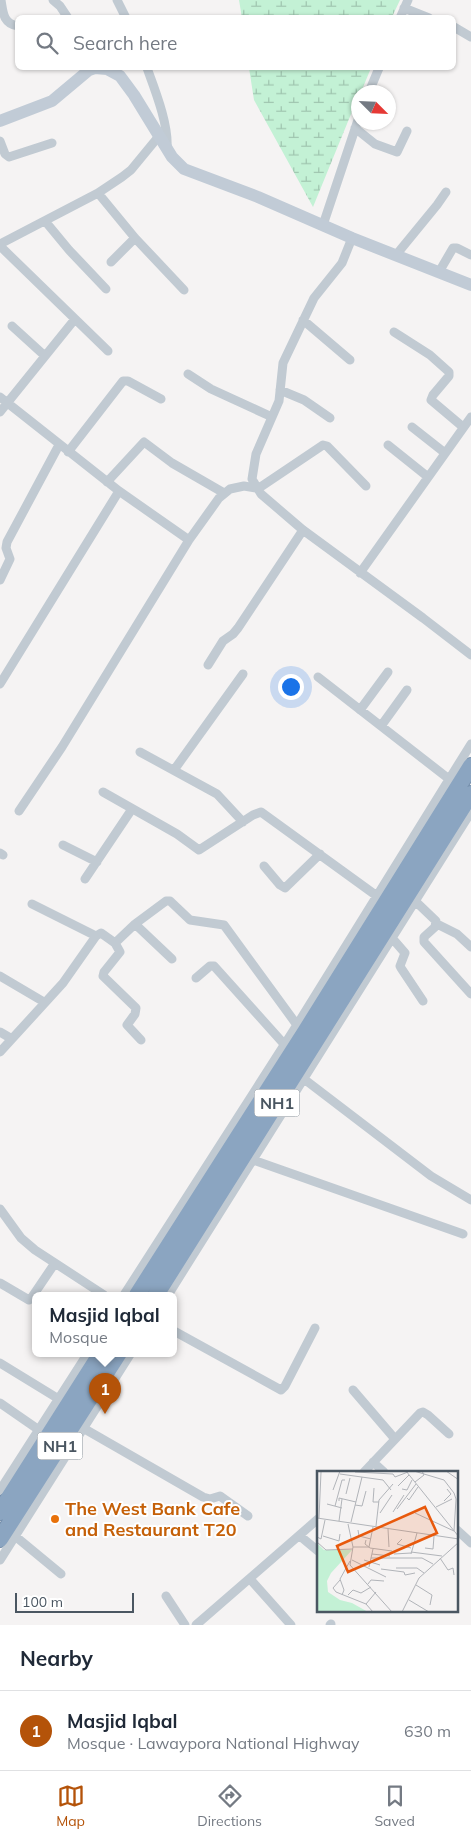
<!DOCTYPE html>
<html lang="en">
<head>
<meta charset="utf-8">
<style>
  body { margin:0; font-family:Mulish,sans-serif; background:#f6f6f7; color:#1f2937 }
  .compass { position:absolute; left:351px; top:85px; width:45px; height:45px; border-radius:50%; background:#fff; box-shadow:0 1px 4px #0004; rotate:114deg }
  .scale { position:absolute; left:15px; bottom:12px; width:119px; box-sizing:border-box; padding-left:5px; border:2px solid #4a5661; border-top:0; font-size:14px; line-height:18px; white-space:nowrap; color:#4a5661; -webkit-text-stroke:4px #fff; paint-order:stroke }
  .you { position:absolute; left:290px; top:686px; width:18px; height:18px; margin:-12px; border:4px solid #fff; border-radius:50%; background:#1a73e8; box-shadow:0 0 0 8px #1a73e833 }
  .badge { display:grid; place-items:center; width:32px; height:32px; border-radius:50%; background:#b45309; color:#fff; font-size:16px; font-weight:700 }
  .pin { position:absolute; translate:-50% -41px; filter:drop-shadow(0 1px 2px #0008) }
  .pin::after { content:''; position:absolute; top:26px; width:18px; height:15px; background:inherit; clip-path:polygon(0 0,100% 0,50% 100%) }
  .popup { position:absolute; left:32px; top:1292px; width:145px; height:65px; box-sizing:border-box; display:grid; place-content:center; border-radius:8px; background:#fff; filter:drop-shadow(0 1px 4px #0005); font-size:16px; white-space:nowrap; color:#747a83 }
  .popup b { font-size:19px; color:#1f2937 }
  .popup::after { content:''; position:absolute; left:50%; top:100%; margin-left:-10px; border:10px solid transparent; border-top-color:#fff }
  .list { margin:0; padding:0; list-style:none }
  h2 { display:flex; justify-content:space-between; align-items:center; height:65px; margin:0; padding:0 20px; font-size:21px }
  h2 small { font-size:16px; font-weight:400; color:#747a83 }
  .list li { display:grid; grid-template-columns:32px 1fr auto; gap:15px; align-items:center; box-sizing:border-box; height:80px; padding:0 20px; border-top:1px solid #e0e1e3 }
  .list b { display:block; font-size:19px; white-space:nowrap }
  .list p { margin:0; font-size:16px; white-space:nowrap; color:#747a83 }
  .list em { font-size:16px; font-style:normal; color:#747a83 }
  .icon { flex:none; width:28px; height:28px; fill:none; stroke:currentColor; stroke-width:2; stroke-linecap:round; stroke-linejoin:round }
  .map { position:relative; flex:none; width:471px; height:1625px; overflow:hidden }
  .search { position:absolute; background:#fff; box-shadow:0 1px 4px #0004; left:15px; right:15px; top:15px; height:55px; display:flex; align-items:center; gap:12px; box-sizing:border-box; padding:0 18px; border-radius:8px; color:#747a83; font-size:19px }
  .sheet { height:145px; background:#fff }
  nav { display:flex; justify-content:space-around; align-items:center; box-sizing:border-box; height:70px; border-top:1px solid #e0e1e3; background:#fff; font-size:14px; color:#747a83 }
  nav a { display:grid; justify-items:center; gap:2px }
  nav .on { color:#b45309 }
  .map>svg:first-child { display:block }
  .wetland { fill:url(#wetland-marsh) }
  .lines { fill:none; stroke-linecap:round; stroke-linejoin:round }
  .highway-casing { stroke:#7690ad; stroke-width:18 }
  .street { stroke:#c1cad2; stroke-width:9 }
  .secondary { stroke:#c1cbd6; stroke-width:12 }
  .highway { stroke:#8ba5c1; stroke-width:16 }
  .food-dot { fill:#e8710a; stroke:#fff; stroke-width:2 }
  .labels { text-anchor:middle; stroke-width:4; stroke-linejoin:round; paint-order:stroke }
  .shield { fill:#fff; stroke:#808990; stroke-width:1 }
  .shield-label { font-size:16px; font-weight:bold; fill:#4a5661 }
  .food-label { font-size:18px; font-weight:bold; fill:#c56008; stroke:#fff; text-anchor:start }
  .inset-road { fill:none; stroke:#b1b4b9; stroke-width:1 }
  .view { fill:#e8590c; fill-opacity:0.15; stroke:#e8590c; stroke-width:2.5 }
  .inset-edge { fill:none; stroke:#4a5661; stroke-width:2.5 }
</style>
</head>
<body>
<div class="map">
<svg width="471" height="1625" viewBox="0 0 471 1625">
  <defs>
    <pattern id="wetland-marsh" width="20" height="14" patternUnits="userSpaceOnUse" patternTransform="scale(1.25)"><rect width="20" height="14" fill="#c3f1d5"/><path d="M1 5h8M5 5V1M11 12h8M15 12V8" fill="none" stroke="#a0c6b0"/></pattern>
  </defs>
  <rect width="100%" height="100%" fill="#f5f3f3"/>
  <path class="wetland" d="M 239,0 L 400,0 L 392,17 L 242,18 Z
    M 249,68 L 371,68 L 361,92 L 358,92 L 358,97 L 313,207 L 254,100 Z"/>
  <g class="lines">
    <defs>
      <path id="highway" d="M 137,1295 L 305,1032 L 471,766
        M 156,1295 L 471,794
        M 0,1512 L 101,1353
        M 0,1539 L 119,1353"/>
    </defs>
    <use href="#highway" class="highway-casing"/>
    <path class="street" d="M 1,0 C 3,12 3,24 18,26
      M 53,0 L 60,6 L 68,18
      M 117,0 L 126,18
      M 404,8 L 429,18
      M 400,18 L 408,0
      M 454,27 L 471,37
      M 147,68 C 155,90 169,125 167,149
      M 369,92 L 379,68
      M 355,128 L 375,144 L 397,152 L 407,131
      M 0,141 L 5,154 L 9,157 L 52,143
      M 98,193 L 135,238 L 184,290
      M 45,221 L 69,250 L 106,289
      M 323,225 L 358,120
      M 352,238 L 342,263 L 314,298 L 283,363 L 279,401 L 256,454 L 252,479 L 261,494 L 303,530 L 423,618 L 471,655
      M 0,244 L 98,193 L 122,177 L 131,170 L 159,136
      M 0,246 L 108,351
      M 396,255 L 437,205 L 446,192
      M 111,262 L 135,238
      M 439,272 L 453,248 L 457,248 L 471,255
      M 303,320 L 350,360
      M 12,326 L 45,356
      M 394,332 L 430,355 L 449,372 L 449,376 L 433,395 L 431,400 L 463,427
      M 188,374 L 211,389 L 272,417
      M 280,390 L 304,400 L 330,418
      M 0,397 L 119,491 L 189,540
      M 0,412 L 75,319
      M 412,427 L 445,453
      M 388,445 L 428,477
      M 68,452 L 123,381 L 128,381 L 161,399
      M 107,482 L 144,442 L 172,463 L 224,493
      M 360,573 L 471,417
      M 0,580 L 10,559 L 6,548 L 7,542 L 59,445
      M 208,665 L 223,641 L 233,634 L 238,628 L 303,530
      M 318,677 L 449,779
      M 0,684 L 119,491
      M 360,710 L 388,672
      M 381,726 L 407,690
      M 140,752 L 217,794 L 243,822
      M 174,770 L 243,674
      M 103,792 L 177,834 L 199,850 L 253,815 L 261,812 L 381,899
      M 19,811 L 62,747 L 189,540 L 219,498 L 230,489 L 244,486 L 256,488 L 262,486 L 323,445 L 327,446 L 366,486
      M 63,845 L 97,862
      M 0,853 L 3,855
      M 264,866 L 280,885 L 285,888 L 320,854
      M 85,879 L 132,809
      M 412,898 L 436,921 L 435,927 L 424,937 L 424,942 L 471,994
      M 32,904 L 96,936
      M 135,924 L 172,959
      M 437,924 L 457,934 L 471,947
      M 392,938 L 405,953 L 400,966 L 401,968 L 423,1001
      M 115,943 L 135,924 L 166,901 L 170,901 L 190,920 L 224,925 L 297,1025
      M 0,976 L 44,1002
      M 196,978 L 210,966 L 214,966 L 284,1044
      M 0,1032 L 12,1039
      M 0,1052 L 63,983 L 96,936 L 101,933 L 115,943 L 120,952 L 104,972 L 103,976 L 136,1008 L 135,1014 L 127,1025 L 141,1040
      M 304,1079 L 431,1176 L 471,1200
      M 253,1160 L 463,1234
      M 0,1209 L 21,1238 L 35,1250 L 104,1295
      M 0,1283 L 29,1300 L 32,1297 L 55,1263
      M 124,1295 L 297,1025 L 471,744
      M 168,1295 L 471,812
      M 174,1331 L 281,1390 L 285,1386 L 315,1328
      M 0,1363 L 62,1401
      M 353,1390 L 395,1439
      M 0,1403 L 39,1430
      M 83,1428 L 203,1497 L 210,1499 L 220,1496 L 248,1516
      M 373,1462 L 384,1472
      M 364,1472 L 420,1413 L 423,1412 L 428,1415 L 449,1434
      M 0,1490 L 88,1353
      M 457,1530 L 471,1543
      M 15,1536 L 61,1574
      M 300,1536 L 318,1551
      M 0,1560 L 131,1353
      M 250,1579 L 291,1625
      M 166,1596 L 185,1625
      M 196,1625 L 318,1519
      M 330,1625 L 331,1624"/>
    <path class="secondary" d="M 0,121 L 52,101 L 89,70 L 95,68 L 107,69 L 120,76 L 134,95 L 172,157 L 184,169 L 258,197 L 352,238 L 471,285"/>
    <use href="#highway" class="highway"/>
  </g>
  <circle class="food-dot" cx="55" cy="1519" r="5"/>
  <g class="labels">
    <g class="shield">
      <rect x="254.5" y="1089.5" width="45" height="27" rx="4"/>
      <rect x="37.5" y="1432.5" width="45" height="27" rx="4"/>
    </g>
    <g class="shield-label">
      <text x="277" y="1109">NH1</text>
      <text x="60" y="1452">NH1</text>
    </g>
    <g class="food-label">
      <text x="65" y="1515">The West Bank Cafe<tspan x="65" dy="21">and Restaurant T20</tspan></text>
    </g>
  </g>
  <g transform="translate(317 1471)">
    <rect width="141" height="141" fill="#f5f3f3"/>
    <path d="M 0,72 L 7,79 L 35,79 L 14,102 L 10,110 L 11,121 L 23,129 L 35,132 L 51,141 L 0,141 Z" fill="#c3f1d5"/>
    <path class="inset-road" d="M 89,0 L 142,66M 97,0 L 127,9 L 137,22 L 139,28 L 137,60 L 98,42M 129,0 L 142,9M 38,1 L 76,3 L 78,6 L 91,1M 23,3 L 66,9 L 74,19M 98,11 L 107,4 L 105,0M 81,15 L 92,4M 57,17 L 56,31 L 62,31M 85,18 L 90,19 L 95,9M 16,19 L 23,0M 29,23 L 33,7M 90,27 L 92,29 L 101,16M 22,30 L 22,27 L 39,31M 127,30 L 134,23 L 130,18M 10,33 L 25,37M 38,34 L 45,35 L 49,20M 18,35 L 25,9 L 28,9M 119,36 L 135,28M 80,38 L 99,13M 76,41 L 87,24M 63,42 L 75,24M 0,47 L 142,68M 2,47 L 4,1M 22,50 L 25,28M 34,51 L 45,6M 31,53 L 36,76 L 33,94 L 75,141M 59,55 L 62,29 L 76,13M 71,58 L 72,76M 41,59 L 42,65 L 54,68M 6,65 L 22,70 L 23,63M 0,66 L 4,68 L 8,49M 85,68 L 80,73 L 94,77M 49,69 L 48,73 L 53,77 L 75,80M 0,71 L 9,79 L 36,78M 36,76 L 52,76 L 56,56M 108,77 L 116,78 L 117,65M 94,81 L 125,85M 55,83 L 73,85M 77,83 L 94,82M 94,83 L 100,62M 54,87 L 105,87 L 116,93M 123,87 L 131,99 L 136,97 L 137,104M 35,89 L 69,106M 47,89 L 63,94M 52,96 L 56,78M 79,97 L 100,97 L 107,102M 64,98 L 87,101 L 88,104 L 98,102M 23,109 L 16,117 L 19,121 L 49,133 L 56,141M 51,113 L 54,109 L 67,110M 99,114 L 115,124 L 113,134M 25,124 L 27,119 L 23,108 L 33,90M 31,124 L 36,119 L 44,122 L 54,116M 92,129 L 112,141M 49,133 L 59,121M 85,141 L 102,107 L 142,71"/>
    <path class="view" d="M 108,36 L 120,62 L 31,101 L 20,75 Z"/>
    <rect width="141" height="141" class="inset-edge"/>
  </g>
</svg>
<svg class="compass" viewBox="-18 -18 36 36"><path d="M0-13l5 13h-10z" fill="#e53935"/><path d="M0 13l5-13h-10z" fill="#747a83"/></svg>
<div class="scale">100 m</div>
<div class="you"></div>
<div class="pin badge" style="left:105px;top:1414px">1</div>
<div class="popup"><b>Masjid Iqbal</b>Mosque</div>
<div class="search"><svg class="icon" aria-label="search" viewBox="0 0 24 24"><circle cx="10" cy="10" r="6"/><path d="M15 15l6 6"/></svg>Search here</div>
</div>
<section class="sheet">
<h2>Nearby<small></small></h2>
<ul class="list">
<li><span class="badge">1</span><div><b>Masjid Iqbal</b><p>Mosque · Lawaypora National Highway</p></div><em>630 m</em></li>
</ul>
</section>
<nav>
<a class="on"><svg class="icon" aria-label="map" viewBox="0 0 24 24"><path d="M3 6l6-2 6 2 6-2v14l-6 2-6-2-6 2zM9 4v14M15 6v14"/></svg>Map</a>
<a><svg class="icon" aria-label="directions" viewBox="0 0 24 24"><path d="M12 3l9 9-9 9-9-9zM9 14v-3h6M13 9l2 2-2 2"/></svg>Directions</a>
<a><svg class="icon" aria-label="saved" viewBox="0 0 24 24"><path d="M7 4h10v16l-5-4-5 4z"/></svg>Saved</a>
</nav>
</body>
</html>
